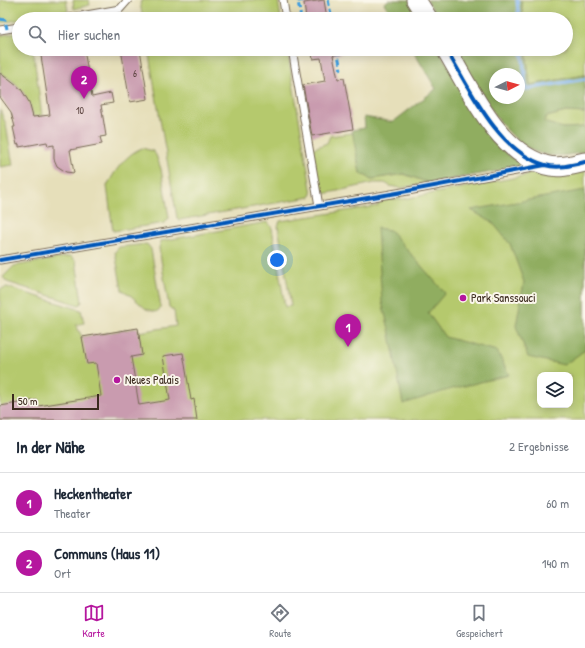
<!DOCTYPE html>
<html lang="de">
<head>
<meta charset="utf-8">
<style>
  body { margin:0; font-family:"Patrick Hand",sans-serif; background:#f6f6f7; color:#1f2937 }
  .controls { position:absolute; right:12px; bottom:12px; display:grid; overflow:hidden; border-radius:8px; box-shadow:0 2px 10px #0003 }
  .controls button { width:36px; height:36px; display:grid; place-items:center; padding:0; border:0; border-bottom:1px solid #e0e1e3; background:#fff; color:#1f2937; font:20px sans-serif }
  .compass { position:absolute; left:489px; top:68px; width:36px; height:36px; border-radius:50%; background:#fff; box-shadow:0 2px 10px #0003; rotate:84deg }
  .scale { position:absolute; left:12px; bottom:10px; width:87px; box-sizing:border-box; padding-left:4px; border:2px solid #3b2a1e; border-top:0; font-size:11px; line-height:14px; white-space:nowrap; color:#3b2a1e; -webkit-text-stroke:3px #fbf7ec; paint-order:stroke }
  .you { position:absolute; left:277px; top:260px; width:14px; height:14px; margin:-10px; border:3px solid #fff; border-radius:50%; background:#1a73e8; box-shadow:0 0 0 6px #1a73e833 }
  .badge { display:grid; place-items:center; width:26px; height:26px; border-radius:50%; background:#b5179e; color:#fff; font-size:13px; font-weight:700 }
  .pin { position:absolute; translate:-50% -33px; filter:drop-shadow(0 1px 2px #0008) }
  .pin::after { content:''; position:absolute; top:21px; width:14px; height:12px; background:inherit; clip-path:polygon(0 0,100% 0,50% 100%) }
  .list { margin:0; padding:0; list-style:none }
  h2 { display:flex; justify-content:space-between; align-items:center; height:52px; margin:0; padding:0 16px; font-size:17px }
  h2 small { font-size:13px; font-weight:400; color:#747a83 }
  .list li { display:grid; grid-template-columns:26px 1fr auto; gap:12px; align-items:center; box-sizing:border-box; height:60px; padding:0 16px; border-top:1px solid #e0e1e3 }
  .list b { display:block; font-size:15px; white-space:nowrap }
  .list p { margin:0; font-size:13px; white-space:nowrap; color:#747a83 }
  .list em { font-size:13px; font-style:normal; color:#747a83 }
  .icon { flex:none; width:22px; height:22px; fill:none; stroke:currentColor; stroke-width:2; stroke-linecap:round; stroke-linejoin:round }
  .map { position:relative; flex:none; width:585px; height:420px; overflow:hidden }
  .search { position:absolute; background:#fff; box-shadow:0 2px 10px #0003; left:12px; right:12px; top:12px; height:44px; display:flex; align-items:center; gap:10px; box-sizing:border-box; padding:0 14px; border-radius:22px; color:#747a83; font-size:15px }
  .sheet { height:172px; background:#fff }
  nav { display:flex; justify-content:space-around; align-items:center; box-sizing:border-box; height:56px; border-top:1px solid #e0e1e3; background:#fff; font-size:11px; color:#747a83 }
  nav a { display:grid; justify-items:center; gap:2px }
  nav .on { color:#b5179e }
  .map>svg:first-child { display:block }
  .green { fill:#b5c96d; stroke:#787a46; fill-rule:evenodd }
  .forest { fill:#90ad60; stroke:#666c3f; fill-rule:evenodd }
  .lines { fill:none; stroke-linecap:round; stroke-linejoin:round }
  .stream { stroke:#83b5f0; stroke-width:3.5 }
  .building { fill:#c99baf }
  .lane-casing { stroke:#776955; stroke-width:9 }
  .secondary-casing { stroke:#776955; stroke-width:21 }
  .lane { stroke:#fff; stroke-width:7 }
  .secondary { stroke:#fff; stroke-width:19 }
  .quiet { stroke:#3f9ce0; stroke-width:3; stroke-dasharray:6 3; stroke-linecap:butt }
  .cycleway-casing { stroke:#fbf7ec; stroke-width:6 }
  .cycleway { stroke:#0057b8; stroke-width:4 }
  .poi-dot { fill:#b5179e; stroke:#fbf7ec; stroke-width:1.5 }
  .labels { text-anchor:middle; stroke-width:4; stroke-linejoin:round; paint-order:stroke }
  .number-label { font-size:10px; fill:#5e4642 }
  .poi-label { font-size:12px; fill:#3b2a1e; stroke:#fbf7ec; text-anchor:start }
</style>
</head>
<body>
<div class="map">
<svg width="585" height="420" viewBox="0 0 585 420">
  <rect width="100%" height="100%" fill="#fbf7ec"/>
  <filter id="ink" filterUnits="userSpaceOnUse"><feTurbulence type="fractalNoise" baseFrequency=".025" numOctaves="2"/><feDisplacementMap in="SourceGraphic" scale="8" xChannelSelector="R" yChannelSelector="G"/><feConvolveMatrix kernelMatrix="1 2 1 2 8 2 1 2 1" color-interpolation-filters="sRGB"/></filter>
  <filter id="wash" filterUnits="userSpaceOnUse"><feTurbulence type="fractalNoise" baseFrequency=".012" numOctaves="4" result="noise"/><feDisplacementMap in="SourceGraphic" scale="16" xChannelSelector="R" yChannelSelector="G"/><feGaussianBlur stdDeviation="0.9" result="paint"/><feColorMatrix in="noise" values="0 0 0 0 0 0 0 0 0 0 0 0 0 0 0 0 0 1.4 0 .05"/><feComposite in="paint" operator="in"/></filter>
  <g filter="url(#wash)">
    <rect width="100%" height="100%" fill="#e6dfba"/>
    <path class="green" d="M 0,0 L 66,0 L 68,11 L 0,23 Z
      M 73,0 L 89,0 L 90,5 L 74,9 Z
      M 143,0 L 278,0 L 281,19 L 143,19 L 140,3 Z
      M 521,0 L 585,0 L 585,75 L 530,85 L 526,49 L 566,49 L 566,19 L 523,19 Z
      M 19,32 L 19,49 L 33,49 L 42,116 L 33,117 C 29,98 18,81 0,73 L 0,36 Z
      M 148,49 L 287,49 L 312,194 L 310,197 L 179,220 L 177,218 Z
      M 0,109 L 6,125 L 13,165 L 0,167 Z
      M 566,112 L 585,113 L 585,127 L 563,128 L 544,123 L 546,117 Z
      M 353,133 L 360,173 L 372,179 L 404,174 L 429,183 L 400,188 L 390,186 L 385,183 L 374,183 L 319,195 L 312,149 L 327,143 L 330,136 Z
      M 142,148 L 153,151 L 156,155 L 161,169 L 169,218 L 165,223 L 113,231 L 107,186 C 114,172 126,154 142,148 Z
      M 585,167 L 585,420 L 0,420 L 0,289 L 7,287 L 81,310 L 84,323 L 76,325 L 82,337 L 138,328 L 139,332 L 176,326 L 174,311 L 169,307 L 159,248 L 161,241 L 268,222 L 272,228 L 285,307 L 291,306 L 278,226 L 280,221 L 378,206 L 377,199 L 404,199 L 523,176 L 541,170 ZM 540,375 L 570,375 L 570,405 L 540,405 Z
      M 147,244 L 151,249 L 161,308 L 156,312 L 146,309 L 129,294 L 122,290 L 115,252 L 119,247 Z
      M 71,256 L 76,261 L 82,302 L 79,305 L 7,282 L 3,277 L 14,266 Z"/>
    <path class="forest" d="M 389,0 L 410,0 L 421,19 L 394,19 L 384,3 Z
      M 427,0 L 521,0 L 523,19 L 439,19 Z
      M 412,49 L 438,49 L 497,144 L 510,156 L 522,165 L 520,167 L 429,183 L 404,174 L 372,179 L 360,173 L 352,130 L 365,128 L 364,117 L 393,122 L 436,89 Z
      M 456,49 L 526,49 L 530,85 L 585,75 L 585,113 L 566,112 L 546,117 L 544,122 L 563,128 L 585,127 L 585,152 C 573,154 561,157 548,155 C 506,151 476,82 456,49 ZM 495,74 L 519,74 L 519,98 L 495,98 Z
      M 585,190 L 585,350 L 564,365 L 528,357 L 516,326 L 524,282 L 510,244 L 493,223 L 471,210 Z
      M 377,228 L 390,230 L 445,293 L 428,313 L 445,337 L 497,351 L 509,375 L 448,390 L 403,404 L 389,329 L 382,302 Z"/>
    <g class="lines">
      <path class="stream" d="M 517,0 L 519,19
        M 522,49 L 526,89 L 585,79"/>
    </g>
    <g id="blocks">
      <path class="building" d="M 324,0 L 327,19 L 306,19 L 304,3 Z
        M 40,49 L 84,49 L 92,97 L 111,93 L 113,103 L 101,105 L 106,136 L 100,137 L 102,144 L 70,150 L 74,173 L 66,172 L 57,166 L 54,159 L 54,145 L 48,146 L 47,142 L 19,147 L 19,144 L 17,145 L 13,127 L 15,127 L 11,112 L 0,97 L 0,73 L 21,89 L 29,102 L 33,117 L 50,115 Z
        M 121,49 L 140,49 L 148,99 L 130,102 Z
        M 311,49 L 341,49 L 341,54 L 333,55 L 338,79 L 344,78 L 353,129 L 312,136 L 303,85 L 325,81 L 321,58 L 313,59 Z
        M 138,328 L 142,355 L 131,357 L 139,405 L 170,400 L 163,356 L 183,353 L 191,400 L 194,399 L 197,420 L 0,420 L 0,406 L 37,400 L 38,406 L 101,396 L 96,363 L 87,364 L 82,337 Z"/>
    </g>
  </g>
  <g filter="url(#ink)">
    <use href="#blocks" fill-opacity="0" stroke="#776955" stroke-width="1"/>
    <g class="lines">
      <defs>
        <path id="lane" d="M 283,0 L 286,19
          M 64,19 L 120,9 L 128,0
          M 0,30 L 19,27
          M 292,49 L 319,206
          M 0,260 L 397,193 L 538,167"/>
        <path id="secondary" d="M 416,0 L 428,19
          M 446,49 C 470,89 497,151 545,165 C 558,169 573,165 585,162"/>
      </defs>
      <use href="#lane" class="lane-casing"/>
      <use href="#secondary" class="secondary-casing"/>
      <use href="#lane" class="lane"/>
      <use href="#secondary" class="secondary"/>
      <path class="quiet" d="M 328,0 L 332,19
        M 0,19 L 5,20 L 7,29
        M 301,19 L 298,1 L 306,0
        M 337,49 L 341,70"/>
      <defs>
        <path id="cycleway" d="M 446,49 C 470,89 497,151 545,165 C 558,169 573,165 585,162
          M 0,260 L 397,193 L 545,165"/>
      </defs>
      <use href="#cycleway" class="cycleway-casing"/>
      <use href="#cycleway" class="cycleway"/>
    </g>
  </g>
  <g class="poi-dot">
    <circle cx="463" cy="298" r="4"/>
    <circle cx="117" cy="380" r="4"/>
  </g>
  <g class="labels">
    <g class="number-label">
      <text x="135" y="77">6</text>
      <text x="80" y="114">10</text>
    </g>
    <g class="poi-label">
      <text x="471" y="302">Park Sanssouci</text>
      <text x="125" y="384">Neues Palais</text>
    </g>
  </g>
</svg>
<div class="controls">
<button><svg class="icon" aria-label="layers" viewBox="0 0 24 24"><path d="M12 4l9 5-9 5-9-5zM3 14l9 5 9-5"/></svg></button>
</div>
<svg class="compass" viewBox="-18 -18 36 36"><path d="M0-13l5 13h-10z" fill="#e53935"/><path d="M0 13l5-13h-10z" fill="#747a83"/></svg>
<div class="scale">50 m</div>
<div class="you"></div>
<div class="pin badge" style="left:348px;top:347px">1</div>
<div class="pin badge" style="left:84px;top:99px">2</div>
<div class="search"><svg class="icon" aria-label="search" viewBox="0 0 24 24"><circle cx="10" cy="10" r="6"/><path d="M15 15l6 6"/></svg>Hier suchen</div>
</div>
<section class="sheet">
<h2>In der Nähe<small>2 Ergebnisse</small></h2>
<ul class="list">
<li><span class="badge">1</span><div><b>Heckentheater</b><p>Theater</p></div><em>60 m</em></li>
<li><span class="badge">2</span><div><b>Communs (Haus 11)</b><p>Ort</p></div><em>140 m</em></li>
</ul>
</section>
<nav>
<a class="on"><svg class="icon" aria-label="map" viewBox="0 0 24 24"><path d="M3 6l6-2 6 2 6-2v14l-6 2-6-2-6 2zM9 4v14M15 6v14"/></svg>Karte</a>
<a><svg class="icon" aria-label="directions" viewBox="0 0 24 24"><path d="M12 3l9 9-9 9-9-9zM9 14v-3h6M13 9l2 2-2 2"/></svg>Route</a>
<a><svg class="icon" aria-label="saved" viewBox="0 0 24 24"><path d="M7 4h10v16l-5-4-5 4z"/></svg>Gespeichert</a>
</nav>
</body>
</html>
